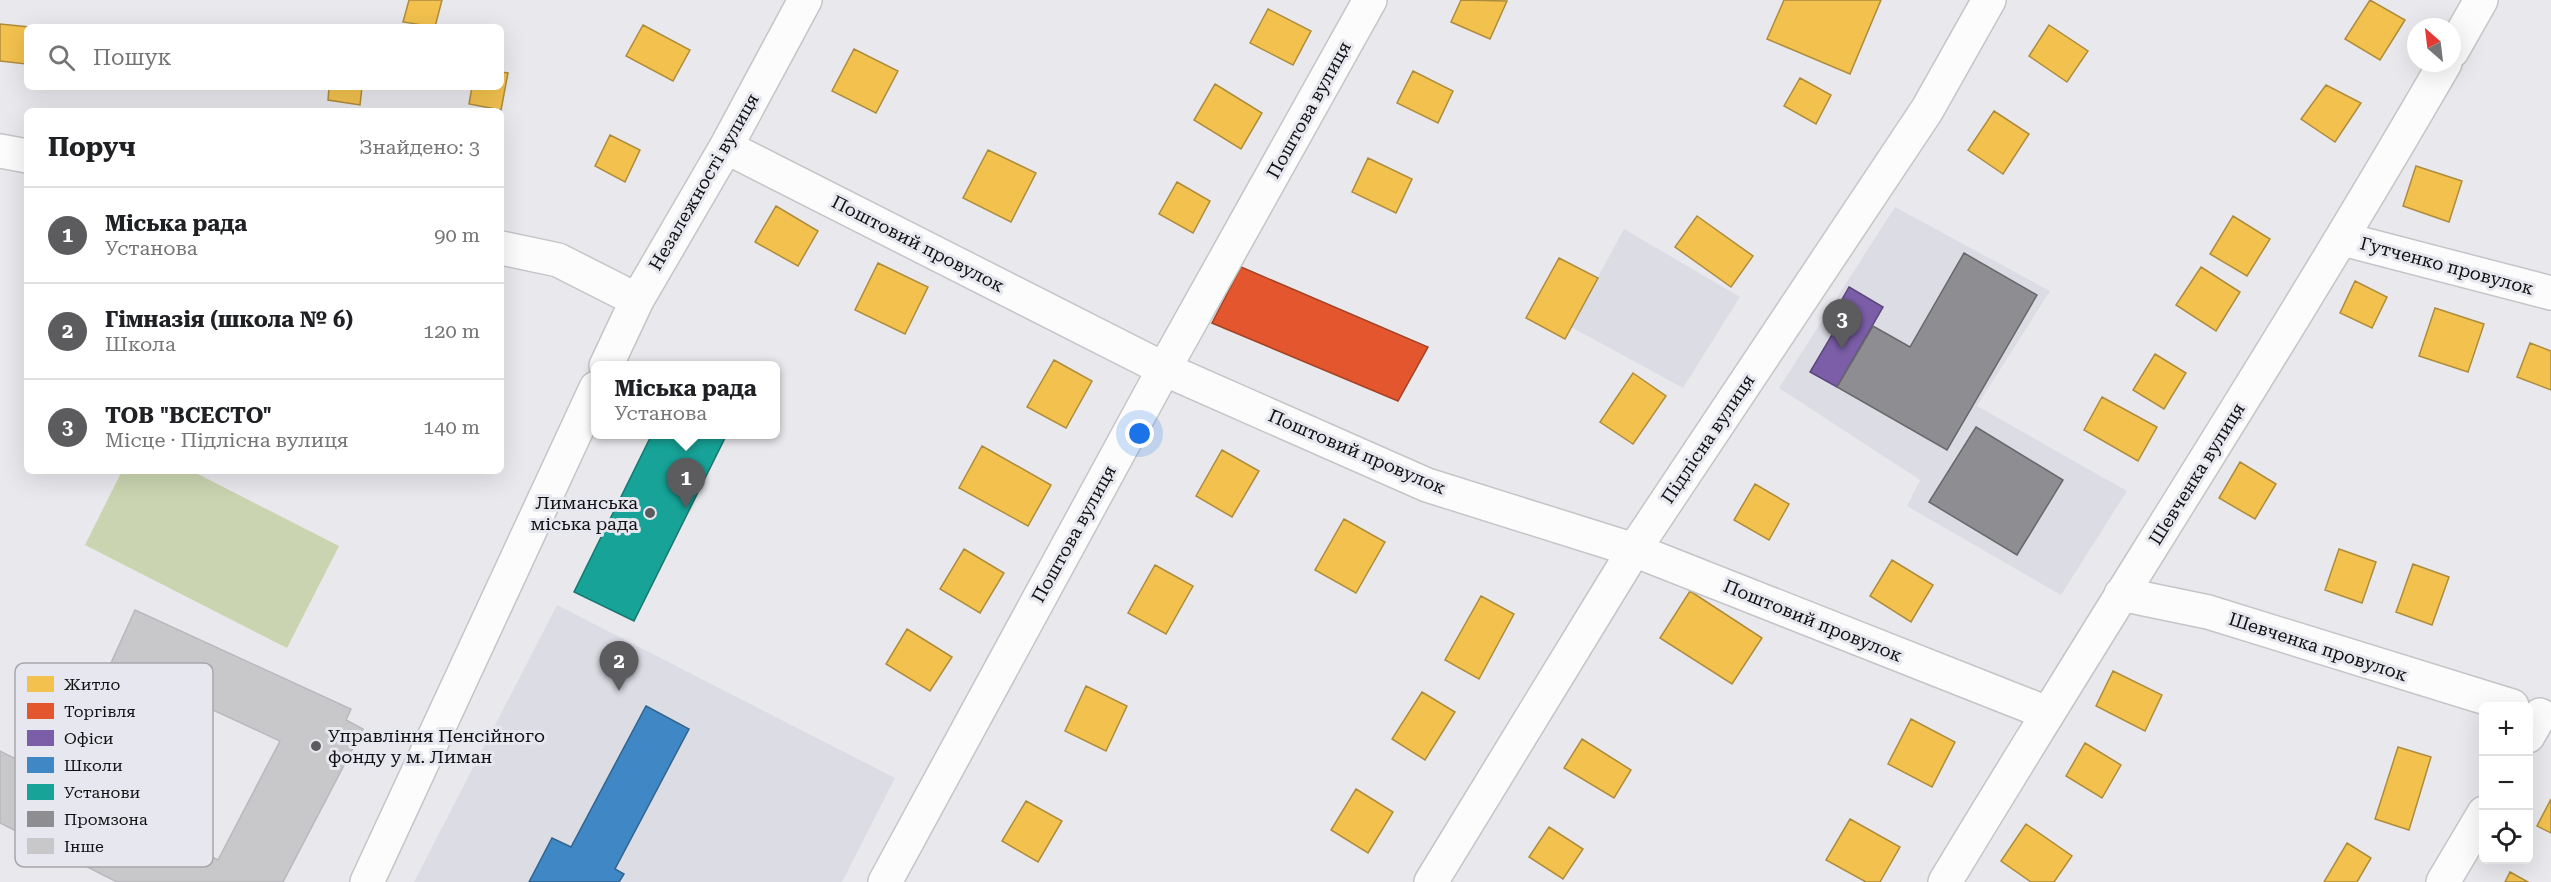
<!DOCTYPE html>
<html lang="uk">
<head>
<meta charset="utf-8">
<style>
  body { margin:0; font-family:"Roboto Serif",serif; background:#f2f2f2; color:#202124 }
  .controls { position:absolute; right:18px; bottom:18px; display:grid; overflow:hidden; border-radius:9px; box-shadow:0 6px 24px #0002 }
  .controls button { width:54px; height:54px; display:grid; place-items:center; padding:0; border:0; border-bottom:2px solid #e0e0e0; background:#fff; color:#202124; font:30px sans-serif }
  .compass { position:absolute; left:2407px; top:18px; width:54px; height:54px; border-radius:50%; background:#fff; box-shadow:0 6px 24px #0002; rotate:332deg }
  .you { position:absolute; left:1140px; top:434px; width:21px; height:21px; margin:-15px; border:4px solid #fff; border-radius:50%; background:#1a73e8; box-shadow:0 0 0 9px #1a73e833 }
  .badge { display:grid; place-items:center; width:39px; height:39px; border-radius:50%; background:#5c5c5f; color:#fff; font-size:20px; font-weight:700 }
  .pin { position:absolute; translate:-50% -50px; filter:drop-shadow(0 2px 3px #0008) }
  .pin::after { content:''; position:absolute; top:32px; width:21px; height:18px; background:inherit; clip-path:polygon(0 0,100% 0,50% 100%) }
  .popup { position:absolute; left:591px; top:361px; width:189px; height:78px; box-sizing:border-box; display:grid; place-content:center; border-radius:9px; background:#fff; filter:drop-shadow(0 2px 4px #0005); font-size:20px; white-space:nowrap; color:#757577 }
  .popup b { font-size:22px; color:#202124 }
  .popup::after { content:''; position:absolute; left:50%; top:100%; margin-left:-12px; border:12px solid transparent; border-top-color:#fff }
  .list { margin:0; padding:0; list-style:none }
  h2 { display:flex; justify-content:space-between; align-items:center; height:78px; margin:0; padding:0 24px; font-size:26px }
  h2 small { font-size:20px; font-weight:400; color:#757577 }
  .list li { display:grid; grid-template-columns:39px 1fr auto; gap:18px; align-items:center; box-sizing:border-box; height:96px; padding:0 24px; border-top:2px solid #e0e0e0 }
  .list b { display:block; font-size:22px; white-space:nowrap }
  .list p { margin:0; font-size:20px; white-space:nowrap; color:#757577 }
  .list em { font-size:20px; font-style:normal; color:#757577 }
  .icon { flex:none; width:33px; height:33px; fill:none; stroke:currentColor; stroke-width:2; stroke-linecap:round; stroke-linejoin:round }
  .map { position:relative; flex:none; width:2551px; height:882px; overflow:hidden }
  .search { position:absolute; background:#fff; box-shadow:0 6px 24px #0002; left:24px; top:24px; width:480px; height:66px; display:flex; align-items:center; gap:15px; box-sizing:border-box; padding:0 21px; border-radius:9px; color:#757577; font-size:22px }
  .panel { position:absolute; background:#fff; box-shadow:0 6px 24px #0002; left:24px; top:108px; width:480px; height:366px; border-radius:9px }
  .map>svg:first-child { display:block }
  .built { fill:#dbdce4 }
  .green { fill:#cad4b0 }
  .homes { fill:#f2c14e; stroke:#ae8c3c; stroke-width:1.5 }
  .shops { fill:#e4572e; stroke:#a44226; stroke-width:1.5 }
  .offices { fill:#7b5ea7; stroke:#5b477a; stroke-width:1.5 }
  .schools { fill:#3f88c5; stroke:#31648f; stroke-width:1.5 }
  .public { fill:#17a398; stroke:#157770; stroke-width:1.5 }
  .industry { fill:#8d8d92; stroke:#68686c; stroke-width:1.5 }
  .building { fill:#c8c8cb; stroke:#b9b9bd; stroke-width:1.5 }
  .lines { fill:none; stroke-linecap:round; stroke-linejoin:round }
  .street-casing { stroke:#c5c5c8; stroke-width:36 }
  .street { stroke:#fcfcfc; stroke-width:33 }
  .poi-dot { fill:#5c5c5f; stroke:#e7e8ef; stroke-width:2 }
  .labels { text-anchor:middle; stroke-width:6; stroke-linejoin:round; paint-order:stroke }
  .street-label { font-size:18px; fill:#101012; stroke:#e7e8ef }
  .poi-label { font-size:18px; fill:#101012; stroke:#e7e8ef; text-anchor:end }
  .key { fill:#e7e8ef; stroke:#a6a7ad; stroke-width:1.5 }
  .key-label { font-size:16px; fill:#101012 }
</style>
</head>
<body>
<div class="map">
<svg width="2551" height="882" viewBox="0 0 2551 882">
  <rect width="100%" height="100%" fill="#e9e9ed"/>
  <path class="built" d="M 1895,207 L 2050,291 L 1977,406 L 2127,491 L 2061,595 L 1907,506 L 1920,480 L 1779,388 Z
    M 1624,229 L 1740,297 L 1683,388 L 1571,327 Z
    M 557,605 L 895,778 L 842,882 L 414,882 Z"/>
  <path class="green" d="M 122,471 L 192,471 L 339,546 L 287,648 L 85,545 Z"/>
  <path class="homes" d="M 409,0 L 442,0 L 435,27 L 403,22 Z
    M 1461,0 L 1507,1 L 1490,39 L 1451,22 Z
    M 1784,0 L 1881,0 L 1850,74 L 1767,39 Z
    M 2370,0 L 2405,20 L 2380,60 L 2345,39 Z
    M 1268,9 L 1311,31 L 1293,65 L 1250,43 Z
    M 0,24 L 30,27 L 27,27 L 26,64 L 0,61 Z
    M 643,25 L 690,50 L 673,81 L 626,56 Z
    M 2049,25 L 2088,51 L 2067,82 L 2029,56 Z
    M 854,49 L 898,71 L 876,113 L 832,91 Z
    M 1413,71 L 1453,91 L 1438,123 L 1397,103 Z
    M 501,72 L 508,73 L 501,110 L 469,104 L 472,87 L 501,87 Z
    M 1800,78 L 1831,95 L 1816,124 L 1784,106 Z
    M 1215,84 L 1262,113 L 1241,149 L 1194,120 Z
    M 2326,85 L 2361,103 L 2335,142 L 2301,119 Z
    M 329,87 L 362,87 L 360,105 L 328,100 Z
    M 1994,111 L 2029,134 L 2003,174 L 1968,150 Z
    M 610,135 L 640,150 L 625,182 L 595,166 Z
    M 988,150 L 1036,173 L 1011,222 L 963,198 Z
    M 1368,158 L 1412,179 L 1396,213 L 1352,192 Z
    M 2416,166 L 2462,181 L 2449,222 L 2403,206 Z
    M 1177,182 L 1210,201 L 1193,233 L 1159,214 Z
    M 776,206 L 818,231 L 798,266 L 755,242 Z
    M 1697,216 L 1753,256 L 1731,287 L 1675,247 Z
    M 2233,216 L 2270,239 L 2247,276 L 2210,254 Z
    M 1559,258 L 1598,278 L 1565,339 L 1526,318 Z
    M 878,263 L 928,287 L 905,334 L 855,310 Z
    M 2201,267 L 2240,292 L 2216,331 L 2176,305 Z
    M 2355,281 L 2387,297 L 2372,328 L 2340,313 Z
    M 2435,308 L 2484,324 L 2468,372 L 2419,356 Z
    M 2530,343 L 2551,351 L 2551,390 L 2517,377 Z
    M 2155,354 L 2186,373 L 2164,409 L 2133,390 Z
    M 1054,360 L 1092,381 L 1066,428 L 1027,407 Z
    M 1633,373 L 1666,396 L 1633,444 L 1600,422 Z
    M 2102,397 L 2157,427 L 2138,461 L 2084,430 Z
    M 982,446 L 1051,485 L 1028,526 L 959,488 Z
    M 1222,450 L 1259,471 L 1232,517 L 1196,496 Z
    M 2240,462 L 2276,484 L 2255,519 L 2219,498 Z
    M 1755,484 L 1789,504 L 1769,540 L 1734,520 Z
    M 1344,519 L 1385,542 L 1356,593 L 1315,570 Z
    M 964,549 L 1004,573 L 980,613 L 940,589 Z
    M 2339,549 L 2376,562 L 2362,603 L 2325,590 Z
    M 1892,560 L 1933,585 L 1911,622 L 1870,596 Z
    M 2413,564 L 2449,577 L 2432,625 L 2396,612 Z
    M 1155,565 L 1193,586 L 1166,634 L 1128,613 Z
    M 1690,591 L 1762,638 L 1732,684 L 1660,638 Z
    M 1481,596 L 1514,614 L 1479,679 L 1445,660 Z
    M 907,629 L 952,657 L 930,691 L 886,664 Z
    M 2113,671 L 2162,695 L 2145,731 L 2096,706 Z
    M 1086,686 L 1127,706 L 1106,751 L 1065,731 Z
    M 1422,692 L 1455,712 L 1425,760 L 1392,739 Z
    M 1911,719 L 1955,742 L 1932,787 L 1888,764 Z
    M 1582,739 L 1631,770 L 1614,798 L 1564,768 Z
    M 2085,743 L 2121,765 L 2102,798 L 2066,776 Z
    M 2398,747 L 2431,757 L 2409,830 L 2375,819 Z
    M 1356,789 L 1393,812 L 1368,853 L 1331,830 Z
    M 2551,799 L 2551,833 L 2537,826 Z
    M 1026,801 L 1062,821 L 1038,862 L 1002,841 Z
    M 1850,819 L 1900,847 L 1880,882 L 1866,882 L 1826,860 Z
    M 2026,824 L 2072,856 L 2054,882 L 2031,882 L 2001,861 Z
    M 1549,827 L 1583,849 L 1563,879 L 1529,857 Z
    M 2347,843 L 2371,858 L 2357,882 L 2324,882 Z
    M 2510,872 L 2528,882 L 2505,882 Z"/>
  <path class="shops" d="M 1241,267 L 1428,347 L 1398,401 L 1212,323 Z"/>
  <path class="offices" d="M 1849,287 L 1883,307 L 1837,387 L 1810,372 L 1848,308 L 1840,303 Z"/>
  <path class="schools" d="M 646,706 L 689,729 L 615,869 L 624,874 L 619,882 L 529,882 L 552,838 L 571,847 Z"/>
  <path class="public" d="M 652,434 L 727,434 L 634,621 L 574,592 Z"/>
  <path class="industry" d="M 1964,253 L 2037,295 L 1947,450 L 1837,387 L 1873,326 L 1910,347 Z
    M 1976,427 L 2063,480 L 2017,555 L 1929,502 Z"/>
  <path class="building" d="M 135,610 L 351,709 L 346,720 L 363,729 L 283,882 L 117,882 L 0,823 L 0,751 L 218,860 L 280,741 L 111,663 Z"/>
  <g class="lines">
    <defs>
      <path id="street" d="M 2452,51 L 2481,0
        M 726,147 L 1164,369 L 1427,485 L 1634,550 L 2047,713
        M 0,151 L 27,156
        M 2343,239 L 2551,293
        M 501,248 L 558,260 L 637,300
        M 606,366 L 637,300 L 726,147 L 805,0
        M 2121,594 L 2208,612 L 2512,706
        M 2528,736 L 2540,715
        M 367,882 L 596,388
        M 885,882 L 1164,369 L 1370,0
        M 1431,882 L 1634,550 L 1927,110 L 1989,0
        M 1945,882 C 2110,608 2285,340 2445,63
        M 2443,882 L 2484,813"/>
    </defs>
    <use href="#street" class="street-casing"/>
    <use href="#street" class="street"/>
  </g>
  <g class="poi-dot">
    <circle cx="650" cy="513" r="6"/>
    <circle cx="316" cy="746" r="6"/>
  </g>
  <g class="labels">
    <g class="street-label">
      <text transform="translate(1309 110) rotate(-61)" y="6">Поштова вулиця</text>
      <text transform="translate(704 182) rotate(-60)" y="6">Незалежності вулиця</text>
      <text transform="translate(918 244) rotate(27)" y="6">Поштовий провулок</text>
      <text transform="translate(2447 266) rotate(15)" y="6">Гутченко провулок</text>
      <text transform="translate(1708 439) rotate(-56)" y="6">Підлісна вулиця</text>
      <text transform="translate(1357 452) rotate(23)" y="6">Поштовий провулок</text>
      <text transform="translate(2197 474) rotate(-58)" y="6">Шевченка вулиця</text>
      <text transform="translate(1074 534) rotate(-61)" y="6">Поштова вулиця</text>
      <text transform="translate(1813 621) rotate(22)" y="6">Поштовий провулок</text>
      <text transform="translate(2318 647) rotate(18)" y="6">Шевченка провулок</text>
    </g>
    <g class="poi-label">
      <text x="638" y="509">Лиманська<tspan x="638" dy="21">міська рада</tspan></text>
      <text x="328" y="742" text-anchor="start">Управління Пенсійного<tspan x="328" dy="21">фонду у м. Лиман</tspan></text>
    </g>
  </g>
  <rect x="15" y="663" width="198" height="204" rx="9" class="key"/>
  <rect x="27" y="676" width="27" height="16" fill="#f2c14e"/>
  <rect x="27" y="703" width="27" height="16" fill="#e4572e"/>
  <rect x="27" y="730" width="27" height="16" fill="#7b5ea7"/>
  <rect x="27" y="757" width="27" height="16" fill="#3f88c5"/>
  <rect x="27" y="784" width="27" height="16" fill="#17a398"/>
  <rect x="27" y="811" width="27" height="16" fill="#8d8d92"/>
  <rect x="27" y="838" width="27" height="16" fill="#c8c8cb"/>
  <g class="key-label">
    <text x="64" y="690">Житло</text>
    <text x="64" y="717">Торгівля</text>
    <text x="64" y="744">Офіси</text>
    <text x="64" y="771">Школи</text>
    <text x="64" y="798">Установи</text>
    <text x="64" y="825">Промзона</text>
    <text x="64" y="852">Інше</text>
  </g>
</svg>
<div class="controls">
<button>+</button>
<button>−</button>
<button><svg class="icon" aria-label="locate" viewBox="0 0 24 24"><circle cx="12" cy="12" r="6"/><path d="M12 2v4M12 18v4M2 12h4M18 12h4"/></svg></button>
</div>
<svg class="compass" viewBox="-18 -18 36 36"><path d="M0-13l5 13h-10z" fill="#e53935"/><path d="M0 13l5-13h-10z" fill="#757577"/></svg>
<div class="you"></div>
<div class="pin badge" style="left:686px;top:508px">1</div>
<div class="popup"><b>Міська рада</b>Установа</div>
<div class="pin badge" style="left:619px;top:691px">2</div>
<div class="pin badge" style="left:1842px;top:349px">3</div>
<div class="search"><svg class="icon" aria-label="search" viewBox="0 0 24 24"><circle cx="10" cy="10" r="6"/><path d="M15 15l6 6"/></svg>Пошук</div>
<section class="panel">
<h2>Поруч<small>Знайдено: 3</small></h2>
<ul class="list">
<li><span class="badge">1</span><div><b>Міська рада</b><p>Установа</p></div><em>90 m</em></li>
<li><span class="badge">2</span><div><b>Гімназія (школа № 6)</b><p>Школа</p></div><em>120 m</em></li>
<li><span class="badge">3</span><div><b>ТОВ &quot;ВСЕСТО&quot;</b><p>Місце · Підлісна вулиця</p></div><em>140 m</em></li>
</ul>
</section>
</div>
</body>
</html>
